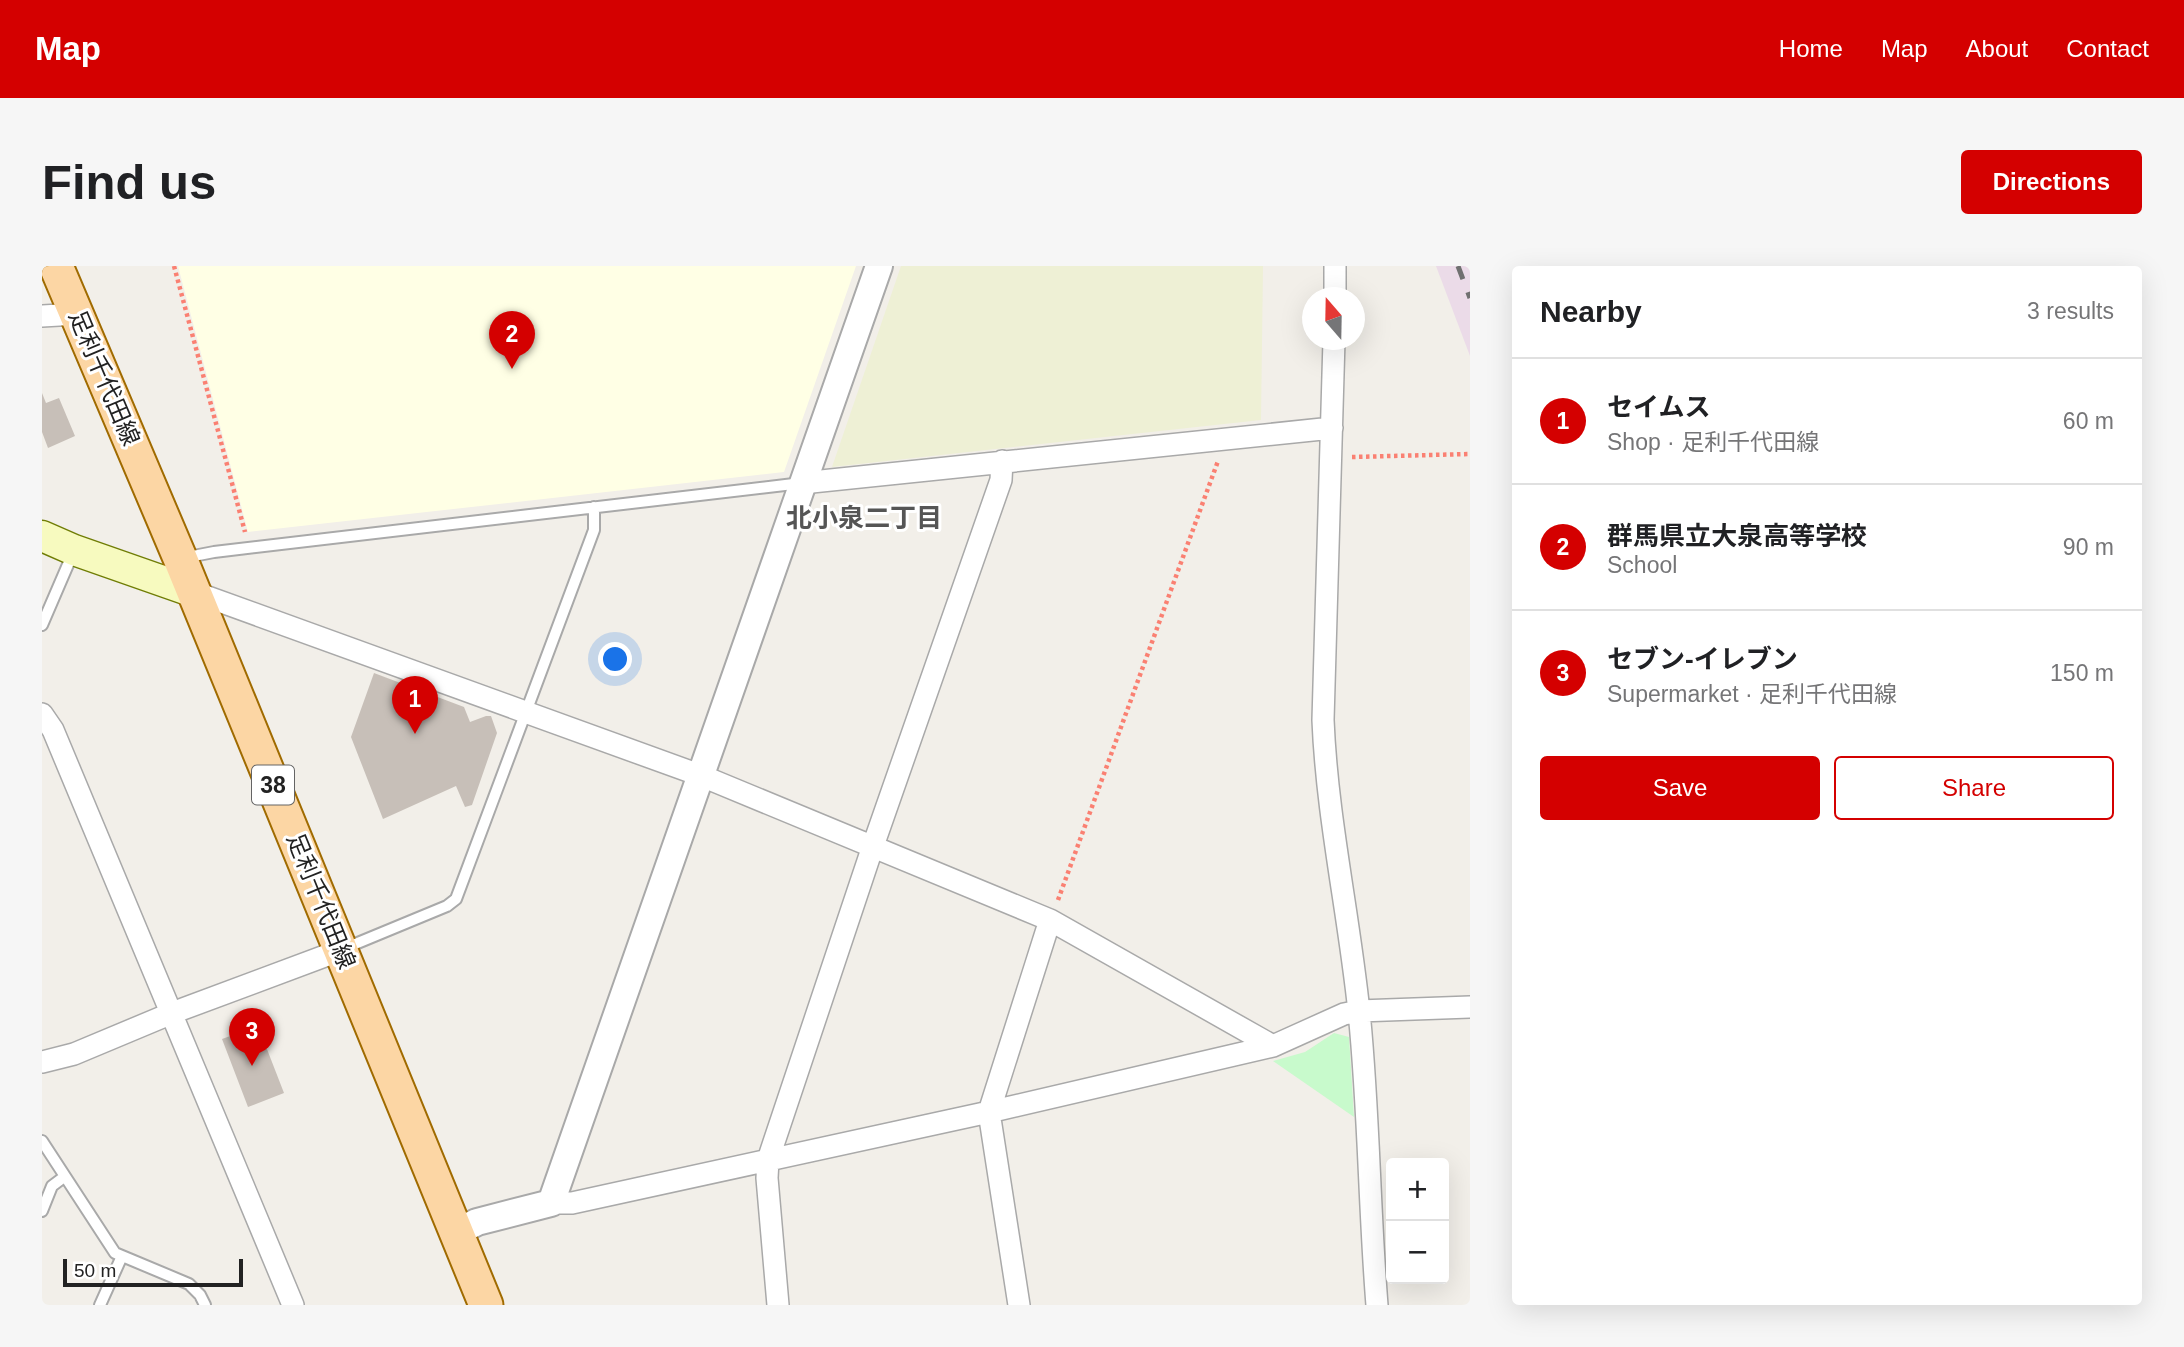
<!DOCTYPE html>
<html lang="en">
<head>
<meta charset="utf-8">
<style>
  body { margin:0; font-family:Arial,"Noto Sans JP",sans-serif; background:#f6f6f6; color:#202124 }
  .controls { position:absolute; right:21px; bottom:21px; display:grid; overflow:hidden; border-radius:7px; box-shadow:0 7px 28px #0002 }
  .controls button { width:63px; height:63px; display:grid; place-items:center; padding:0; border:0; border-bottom:2px solid #e0e0e0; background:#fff; color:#202124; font:35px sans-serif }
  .compass { position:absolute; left:1260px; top:21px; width:63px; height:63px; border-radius:50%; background:#fff; box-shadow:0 7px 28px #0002; rotate:340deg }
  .scale { position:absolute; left:21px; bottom:18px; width:180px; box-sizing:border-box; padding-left:7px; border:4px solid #222; border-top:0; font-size:19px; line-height:24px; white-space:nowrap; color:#222; -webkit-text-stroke:5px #fff; paint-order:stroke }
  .you { position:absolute; left:574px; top:394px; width:24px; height:24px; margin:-18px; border:5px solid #fff; border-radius:50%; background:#1a73e8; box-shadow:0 0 0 10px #1a73e833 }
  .badge { display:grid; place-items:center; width:46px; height:46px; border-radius:50%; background:#d40000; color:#fff; font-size:23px; font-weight:700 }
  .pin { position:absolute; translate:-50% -58px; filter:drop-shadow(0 2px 4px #0008) }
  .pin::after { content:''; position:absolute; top:37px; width:24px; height:21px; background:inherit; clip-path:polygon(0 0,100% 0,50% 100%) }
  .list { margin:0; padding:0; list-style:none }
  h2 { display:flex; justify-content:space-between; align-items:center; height:91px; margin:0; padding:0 28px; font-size:30px }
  h2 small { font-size:23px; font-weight:400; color:#757577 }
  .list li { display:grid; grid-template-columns:46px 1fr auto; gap:21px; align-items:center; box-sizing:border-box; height:126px; padding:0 28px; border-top:2px solid #e0e0e0 }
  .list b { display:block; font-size:26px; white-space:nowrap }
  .list p { margin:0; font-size:23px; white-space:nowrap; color:#757577 }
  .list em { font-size:23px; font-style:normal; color:#757577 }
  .actions { display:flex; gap:14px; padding:21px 28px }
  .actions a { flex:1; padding:16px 0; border:2px solid #d40000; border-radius:7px; text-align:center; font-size:24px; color:#d40000 }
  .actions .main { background:#d40000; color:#fff }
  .map { position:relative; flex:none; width:1428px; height:1039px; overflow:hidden; border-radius:7px }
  header { display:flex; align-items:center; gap:42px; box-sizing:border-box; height:98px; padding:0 35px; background:#d40000; color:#fff }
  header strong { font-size:33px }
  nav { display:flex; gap:38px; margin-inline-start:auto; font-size:24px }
  .intro { display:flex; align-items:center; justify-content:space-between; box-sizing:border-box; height:168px; padding:0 42px }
  h1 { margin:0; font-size:49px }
  .button { padding:18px 32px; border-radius:7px; background:#d40000; color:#fff; font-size:24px; font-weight:700 }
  main { display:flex; gap:42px; padding:0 42px }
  aside { flex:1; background:#fff; border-radius:7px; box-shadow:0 7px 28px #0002 }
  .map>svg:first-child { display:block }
  .industrial { fill:#ebdbe8 }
  .education { fill:#ffffe5 }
  .farmland { fill:#eef0d5 }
  .park { fill:#c8facc }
  .building { fill:#c7bfb8 }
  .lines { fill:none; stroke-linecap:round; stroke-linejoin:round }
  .service-casing { stroke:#a9a9a9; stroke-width:14 }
  .minor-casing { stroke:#a9a9a9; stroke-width:24 }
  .tertiary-casing { stroke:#a9a9a9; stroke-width:30 }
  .secondary-casing { stroke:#707d05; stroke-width:33 }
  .primary-casing { stroke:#a06b00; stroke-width:37 }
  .path { stroke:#fa8072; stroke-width:4.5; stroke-dasharray:3.5 3.5; stroke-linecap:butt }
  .service { stroke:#fff; stroke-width:10 }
  .minor { stroke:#fff; stroke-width:21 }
  .tertiary { stroke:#fff; stroke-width:26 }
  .secondary { stroke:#f7fabf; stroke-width:30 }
  .primary { stroke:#fcd6a4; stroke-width:33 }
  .rail { stroke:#707070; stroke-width:5; stroke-dasharray:14 14; stroke-linecap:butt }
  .labels { text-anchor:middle; stroke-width:6; stroke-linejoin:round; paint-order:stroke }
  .shield { fill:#fff; stroke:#646464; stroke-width:2 }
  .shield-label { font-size:23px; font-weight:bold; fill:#222 }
  .street-label { font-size:24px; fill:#222; stroke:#fff }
  .neighbourhood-label { font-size:26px; font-weight:bold; fill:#555; stroke:#fff }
</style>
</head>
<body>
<header>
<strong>Map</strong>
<nav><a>Home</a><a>Map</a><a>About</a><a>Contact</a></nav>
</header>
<div class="intro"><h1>Find us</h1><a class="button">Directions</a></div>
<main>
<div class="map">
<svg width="1428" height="1039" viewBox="0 0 1428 1039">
  <rect width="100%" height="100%" fill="#f2efe9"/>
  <path class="industrial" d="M 1394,0 L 1428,0 L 1428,90 Z"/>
  <path class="education" d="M 136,0 L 814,0 L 742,206 L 206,266 Z"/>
  <path class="farmland" d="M 859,0 L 1221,0 L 1219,154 L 790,201 Z"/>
  <path class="park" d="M 1292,767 L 1307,771 L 1312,851 L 1231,795 L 1263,786 Z"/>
  <path class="building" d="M 0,127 L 4,137 L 17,132 L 33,170 L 6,182 L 0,166 Z
    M 332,407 L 422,441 L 428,456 L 444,450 L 449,450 L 455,467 L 430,539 L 423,541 L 414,520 L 341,553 L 309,471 Z
    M 216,760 L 242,827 L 206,841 L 180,773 Z"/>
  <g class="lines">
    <defs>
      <path id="service" d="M 141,292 L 172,286 L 760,217
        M 0,359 L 31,287
        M 301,683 L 405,640 L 414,633 L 552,264 L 552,241
        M 0,875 L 73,987 L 147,1018 L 158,1029 L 163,1039
        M 0,945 L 10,920 L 22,911
        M 58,1039 L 80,990"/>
      <path id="minor" d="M 1293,32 L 1293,0
        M 0,50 L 35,48
        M 1292,74 L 1281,454 C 1285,552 1307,648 1317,746 C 1327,843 1327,941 1335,1039
        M 760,217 L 1290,162
        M 152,326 L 660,510 L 1008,654 L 1231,780
        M 0,448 L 11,464 L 251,1039
        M 0,796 L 32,788 L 130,747 L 299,684
        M 509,937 L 530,937 L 947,846 L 1231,780 L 1302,748 L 1317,745 L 1428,741
        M 736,1039 L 725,912 L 726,894 L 831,580 L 959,214 L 960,195
        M 977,1039 L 947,846 L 1008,654"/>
      <path id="tertiary" d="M 415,966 L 435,956 L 509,937 L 837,0"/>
      <path id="secondary" d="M 0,270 L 32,284 L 152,326"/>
      <path id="primary" d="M 14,0 L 138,292 L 444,1039"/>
    </defs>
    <use href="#service" class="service-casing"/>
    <use href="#minor" class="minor-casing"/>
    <use href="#tertiary" class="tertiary-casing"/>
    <use href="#secondary" class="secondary-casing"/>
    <use href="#primary" class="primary-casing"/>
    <path class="path" d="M 132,0 L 203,266
      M 1310,191 L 1428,188
      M 1016,634 L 1176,195"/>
    <use href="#service" class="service"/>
    <use href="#minor" class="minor"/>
    <use href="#tertiary" class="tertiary"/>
    <use href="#secondary" class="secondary"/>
    <use href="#primary" class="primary"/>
    <path class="rail" d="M 1416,0 L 1428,32"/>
  </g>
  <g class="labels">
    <rect class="shield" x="210" y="499.5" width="42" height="39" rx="5"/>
    <g class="shield-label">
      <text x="231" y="527">38</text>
    </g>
    <g class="street-label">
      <text transform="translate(62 112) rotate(67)" y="8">足利千代田線</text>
      <text transform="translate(279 635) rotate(68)" y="8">足利千代田線</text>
    </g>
    <g class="neighbourhood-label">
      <text x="822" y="261">北小泉二丁目</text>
    </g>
  </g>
</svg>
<div class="controls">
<button>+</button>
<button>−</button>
</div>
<svg class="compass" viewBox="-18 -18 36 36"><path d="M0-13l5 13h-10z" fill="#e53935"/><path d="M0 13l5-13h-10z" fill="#757577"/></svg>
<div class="scale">50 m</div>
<div class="you"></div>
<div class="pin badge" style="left:373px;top:468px">1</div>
<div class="pin badge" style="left:470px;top:103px">2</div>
<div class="pin badge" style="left:210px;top:800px">3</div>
</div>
<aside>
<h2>Nearby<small>3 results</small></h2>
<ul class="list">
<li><span class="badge">1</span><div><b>セイムス</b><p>Shop · 足利千代田線</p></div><em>60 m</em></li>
<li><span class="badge">2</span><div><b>群馬県立大泉高等学校</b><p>School</p></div><em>90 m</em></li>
<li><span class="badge">3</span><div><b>セブン-イレブン</b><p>Supermarket · 足利千代田線</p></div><em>150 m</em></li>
</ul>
<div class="actions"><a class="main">Save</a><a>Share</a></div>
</aside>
</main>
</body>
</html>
